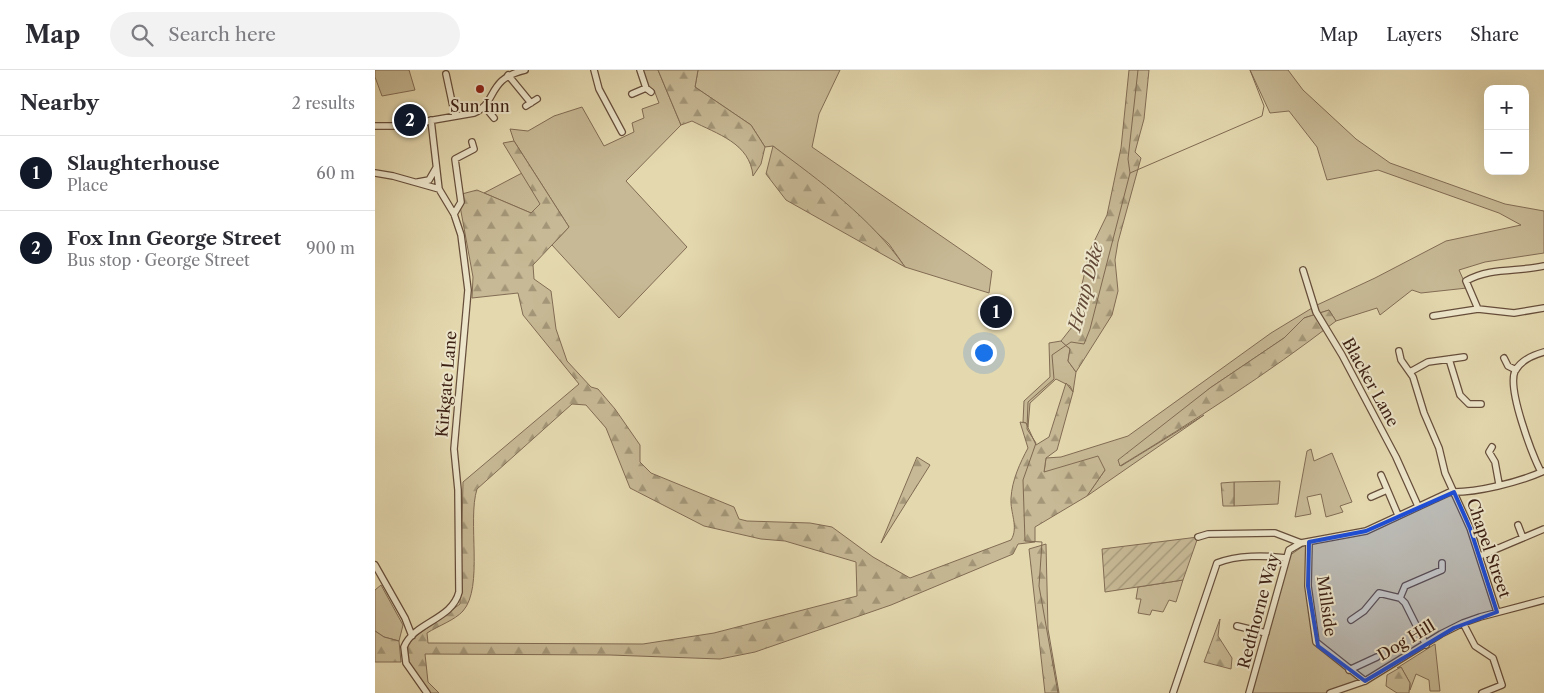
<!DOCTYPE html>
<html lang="en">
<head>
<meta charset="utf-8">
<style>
  body { margin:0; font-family:"Libre Caslon Text",serif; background:#f2f2f3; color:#2b2b33 }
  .controls { position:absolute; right:15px; top:15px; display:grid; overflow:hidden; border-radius:10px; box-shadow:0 5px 20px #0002 }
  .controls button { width:45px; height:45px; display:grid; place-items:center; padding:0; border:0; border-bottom:1px solid #e1e1e2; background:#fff; color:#2b2b33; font:25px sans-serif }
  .you { position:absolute; left:608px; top:282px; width:18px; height:18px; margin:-12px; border:4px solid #fff; border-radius:50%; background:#1a73e8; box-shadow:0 0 0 8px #1a73e833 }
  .badge { display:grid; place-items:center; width:32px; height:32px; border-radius:50%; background:#111827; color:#fff; font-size:16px; font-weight:700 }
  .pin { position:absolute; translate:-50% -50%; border:2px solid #fff; box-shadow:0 1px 5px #0006 }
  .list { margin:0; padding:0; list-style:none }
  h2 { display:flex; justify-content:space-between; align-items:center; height:65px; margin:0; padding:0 20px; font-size:21px }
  h2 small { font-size:16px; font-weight:400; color:#7c7c81 }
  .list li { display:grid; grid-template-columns:32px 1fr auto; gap:15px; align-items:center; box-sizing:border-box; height:75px; padding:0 20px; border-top:1px solid #e1e1e2 }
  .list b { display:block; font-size:19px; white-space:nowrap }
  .list p { margin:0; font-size:16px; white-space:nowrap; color:#7c7c81 }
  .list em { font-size:16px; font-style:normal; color:#7c7c81 }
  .icon { flex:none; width:28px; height:28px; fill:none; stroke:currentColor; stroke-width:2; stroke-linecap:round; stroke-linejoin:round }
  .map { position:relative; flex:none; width:1169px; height:623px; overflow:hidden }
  header { display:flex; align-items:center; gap:30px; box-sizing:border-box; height:70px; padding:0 25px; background:#fff; border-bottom:1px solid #e1e1e2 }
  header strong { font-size:24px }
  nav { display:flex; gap:28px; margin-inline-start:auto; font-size:18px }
  .search { width:350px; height:45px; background:#f2f2f3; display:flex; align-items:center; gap:12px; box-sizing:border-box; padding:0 18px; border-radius:28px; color:#7c7c81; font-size:19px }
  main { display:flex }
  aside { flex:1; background:#fff }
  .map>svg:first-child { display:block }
  .green { fill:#c7b995; stroke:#826c54 }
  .forest { fill:url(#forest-firs); stroke:#826c54; fill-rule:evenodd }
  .garden { fill:url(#garden-furrows); stroke:#826c54 }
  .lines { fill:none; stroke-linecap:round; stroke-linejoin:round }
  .stream { stroke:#7f6951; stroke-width:1 }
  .minor-casing { stroke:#664e3b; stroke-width:8 }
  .minor { stroke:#ede6cb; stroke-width:5.5 }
  .marked { fill:#1d4ed8; fill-opacity:0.2; stroke:#1d4ed8; stroke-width:4; stroke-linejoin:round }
  .poi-dot { fill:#8f2418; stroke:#ede6cb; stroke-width:2 }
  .labels { text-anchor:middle; stroke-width:4; stroke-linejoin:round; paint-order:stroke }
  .poi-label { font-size:16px; fill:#3c2014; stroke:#ede6cb }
  .street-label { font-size:16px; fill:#3c2014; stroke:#ede6cb }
  .water-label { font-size:18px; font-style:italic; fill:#634a38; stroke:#ede6cb }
</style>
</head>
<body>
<header>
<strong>Map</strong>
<div class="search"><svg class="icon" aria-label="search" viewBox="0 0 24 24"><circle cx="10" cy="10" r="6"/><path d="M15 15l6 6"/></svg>Search here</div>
<nav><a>Map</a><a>Layers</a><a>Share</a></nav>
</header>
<main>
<aside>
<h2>Nearby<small>2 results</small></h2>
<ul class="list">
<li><span class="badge">1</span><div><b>Slaughterhouse</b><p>Place</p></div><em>60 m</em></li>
<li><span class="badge">2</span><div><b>Fox Inn George Street</b><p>Bus stop · George Street</p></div><em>900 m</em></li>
</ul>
</aside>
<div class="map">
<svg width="1169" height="623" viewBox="0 0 1169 623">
  <defs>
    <pattern id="forest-firs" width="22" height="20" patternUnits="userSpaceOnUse" patternTransform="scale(1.25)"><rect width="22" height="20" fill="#c7b995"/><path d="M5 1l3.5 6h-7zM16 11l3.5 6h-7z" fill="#a39678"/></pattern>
    <pattern id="garden-furrows" width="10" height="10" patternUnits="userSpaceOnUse" patternTransform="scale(1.25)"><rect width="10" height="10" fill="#c7b995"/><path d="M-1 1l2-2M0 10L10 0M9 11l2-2" fill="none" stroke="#a39678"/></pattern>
  </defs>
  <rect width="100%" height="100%" fill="#e4d8af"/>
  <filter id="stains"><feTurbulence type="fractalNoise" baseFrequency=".004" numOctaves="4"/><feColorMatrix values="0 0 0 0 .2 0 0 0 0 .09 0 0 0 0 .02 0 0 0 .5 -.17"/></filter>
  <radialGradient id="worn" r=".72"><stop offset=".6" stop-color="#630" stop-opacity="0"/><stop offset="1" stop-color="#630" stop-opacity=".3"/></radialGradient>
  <path class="green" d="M 0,0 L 34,0 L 40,20 L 7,26 L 0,7 Z
    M 268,0 L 283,0 L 306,55 L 251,111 L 312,177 L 244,248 L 177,175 L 194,157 L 139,71 L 135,59 L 153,61 L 179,46 L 207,37 L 229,76 L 259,62 L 257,53 L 269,48 L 267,39 L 284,33 L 279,20 L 273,17 Z
    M 323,0 L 465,0 L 444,44 L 437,77 L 617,201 L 614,223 L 530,197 L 514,174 L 459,124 L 398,76 L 390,77 L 376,55 L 320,17 Z
    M 875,0 L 913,0 L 928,20 L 981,69 L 1015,93 L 1130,134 L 1169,141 L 1169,183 L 1110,192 L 1084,200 L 1092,218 L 1046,223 L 1037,220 L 1005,245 L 1002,238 L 961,251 L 954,240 L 929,248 L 909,268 L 835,318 L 746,396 L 829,345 L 712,426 L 730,400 L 669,403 L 671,388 L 686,387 L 753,366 L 896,263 L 942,235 L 1000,208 L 1071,171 L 1146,155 L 1124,143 L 1003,100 L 952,110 L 942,77 L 914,41 L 895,43 Z
    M 147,103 L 166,134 L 156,143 L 109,123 Z
    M 686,271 L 695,279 L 693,291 L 701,302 L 698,322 L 695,316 L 681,309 L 655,333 L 653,357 L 651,353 L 648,352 L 649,331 L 675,307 L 674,273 Z
    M 936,379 L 939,391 L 957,383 L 977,432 L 965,436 L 968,442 L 951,447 L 946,424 L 932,427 L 936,444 L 920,447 L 932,381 Z
    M 905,411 L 903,434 L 859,436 L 859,412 Z
    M 934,472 L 933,493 L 941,572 L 990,611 L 955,623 L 874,623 L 911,488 Z
    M 808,510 L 801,532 L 794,530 L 788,542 L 777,540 L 775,545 L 763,543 L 766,529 L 761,529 L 763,517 Z
    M 6,515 L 28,555 L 24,571 L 9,567 L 0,561 L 0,520 Z
    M 1060,574 L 1065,621 L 1055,621 L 1054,610 L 1041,604 L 1035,620 L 1035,613 L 1026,597 L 1022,598 Z"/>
  <path class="forest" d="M 283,0 L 323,0 L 320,17 L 376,55 L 390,77 L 386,94 L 378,106 C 375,73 342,64 317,51 L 306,55 Z
    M 754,0 L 774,0 L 769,49 L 760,82 L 766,88 L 743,172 L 740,190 L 743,221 L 737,245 L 701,302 L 693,291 L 695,279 L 686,271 L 697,257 L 715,180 L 732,145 L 746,78 Z
    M 139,71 L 194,157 L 158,195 L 159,209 L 176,221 L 181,259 L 192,291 L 216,317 L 223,319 L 240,339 L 265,375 L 265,392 L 276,403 L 359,437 L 364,449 L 372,451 L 435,453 L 457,457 L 498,487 L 535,508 L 636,470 C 644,457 635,443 636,428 C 637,410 645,393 653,378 L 645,352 L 651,353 L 661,375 L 674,367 L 691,313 L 698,322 L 682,380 L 671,388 L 669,402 L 723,386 L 730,400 L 712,426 L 660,457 L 660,472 L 643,474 L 638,484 L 516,535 L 380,582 L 345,589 L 235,585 L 50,584 L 53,612 L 64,623 L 55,623 L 32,592 L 33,572 L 85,534 L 88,412 L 204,314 L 148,245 L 143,223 L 97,228 L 98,207 L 83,125 L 102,120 L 156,143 L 165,134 L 128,73 ZM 197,334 L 211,335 L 231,358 L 255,418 L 329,456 L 386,469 L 410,471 L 481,492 L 482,526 L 339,563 L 268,574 L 53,573 L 52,563 C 63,556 80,550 88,541 C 109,517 92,451 102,419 Z
    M 398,76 C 445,111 496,148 530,197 L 411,130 L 391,104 Z
    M 954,240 L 961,251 C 892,304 819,351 745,396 L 743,390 L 835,318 L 909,268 L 929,248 Z
    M 542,387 L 555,395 L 506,473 Z
    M 859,412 L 859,436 L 848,436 L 846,413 Z
    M 671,474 L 673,559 L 684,623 L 670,623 L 654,479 Z
    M 845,549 L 843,566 L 857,588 L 856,599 L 829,592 Z
    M 0,561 L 9,567 L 24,571 L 26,592 L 0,592 Z
    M 1026,597 L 1035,613 L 1034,623 L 1022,623 L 1011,616 L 1012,605 Z"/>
  <path class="garden" d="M 823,467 L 808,510 L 730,522 L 727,479 Z"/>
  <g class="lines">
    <path class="stream" d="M 755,103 L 753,89 L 763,0
      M 683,623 L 664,516 L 667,472 L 650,471 L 648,410 L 661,373 L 652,359 L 653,332 L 679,309 L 677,285 L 696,272 L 709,274 L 715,259 L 755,103 L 887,46 L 889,36 L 875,0"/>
    <defs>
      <path id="minor" d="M 219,0 L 224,19 L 247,62
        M 265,0 L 271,18
        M 71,4 L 80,46
        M 133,5 L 156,33
        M 257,24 L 271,18 L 276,22
        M 151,36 L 162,29
        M 110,37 L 119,48
        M 0,56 L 24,56 L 99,43 C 123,33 111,9 150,0
        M 0,103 L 18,106 L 64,119
        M 43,112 L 54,110 L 61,98
        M 79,144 L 86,132 L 80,89 L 99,79 L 97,72
        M 928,200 L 941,242 L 967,285 L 1021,387 L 1043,436
        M 1103,239 L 1091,211 C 1115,197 1143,202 1169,196
        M 1058,246 L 1103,239 L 1139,243 L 1169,238
        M 1024,281 L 1026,290 L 1038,307 L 1049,343 L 1064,378 L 1070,403 L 1095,458 L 1122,542
        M 1129,288 L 1133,296 L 1141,300
        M 1074,289 L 1085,325 L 1094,334 L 1106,334
        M 1035,302 L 1053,292 L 1089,287
        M 1117,377 L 1114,382 L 1120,392 L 1124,414
        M 1166,402 C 1157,384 1132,319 1140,301 C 1146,290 1158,285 1169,282
        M 1006,405 L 1023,445
        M 996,427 L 1012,420
        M 1143,455 L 1148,468
        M 823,467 L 833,464 L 900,463 L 926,473
        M 934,472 L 933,516 L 941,572 L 990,611
        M 1105,486 L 1169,459
        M 0,495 L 30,548 L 37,566
        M 1025,528 L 1030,516 L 1067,500 L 1067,493
        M 976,550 L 989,541 L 1004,523 L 1025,528 L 1030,533 L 1051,575
        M 1088,553 L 1100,576 L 1118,588 L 1127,615 L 1107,623
        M 862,556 L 891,563
        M 974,600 L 1002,587
        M 52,623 L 31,593 L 29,577 C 39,552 77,550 84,522 L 83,420 L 79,379 L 93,220 L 86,165 L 79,144 L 64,119 L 56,50
        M 798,623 L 842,493 C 862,485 890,485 911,488
        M 874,623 L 914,480 L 926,473 L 991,461 L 1075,422 C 1101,423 1145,412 1169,401
        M 955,623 L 990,611 L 1066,564 L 1088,553 L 1105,547 L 1169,530"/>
    </defs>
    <use href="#minor" class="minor-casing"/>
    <use href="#minor" class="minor"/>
  </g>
  <path class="marked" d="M 1079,422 L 1095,458 L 1122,542 L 1079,558 L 990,611 L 943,576 L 933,516 L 934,472 L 991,461 Z"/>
  <circle class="poi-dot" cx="105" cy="19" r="5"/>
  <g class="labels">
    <g class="poi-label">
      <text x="105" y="42">Sun Inn</text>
    </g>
    <g class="street-label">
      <text transform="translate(996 312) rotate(61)" y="6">Blacker Lane</text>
      <text transform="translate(71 314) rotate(-85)" y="6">Kirkgate Lane</text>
      <text transform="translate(1114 478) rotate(71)" y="6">Chapel Street</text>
      <text transform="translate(952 536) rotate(82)" y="6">Millside</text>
      <text transform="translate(883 541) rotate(-75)" y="6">Redthorne Way</text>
      <text transform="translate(1031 570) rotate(-31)" y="6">Dog Hill</text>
    </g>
    <g class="water-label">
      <text transform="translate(711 217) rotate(-75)" y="6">Hemp Dike</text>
    </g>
  </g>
  <rect width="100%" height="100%" filter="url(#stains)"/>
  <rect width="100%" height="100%" fill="url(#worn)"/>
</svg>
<div class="controls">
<button>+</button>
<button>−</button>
</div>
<div class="you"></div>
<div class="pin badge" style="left:621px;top:242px">1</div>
<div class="pin badge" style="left:35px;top:50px">2</div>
</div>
</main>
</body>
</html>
